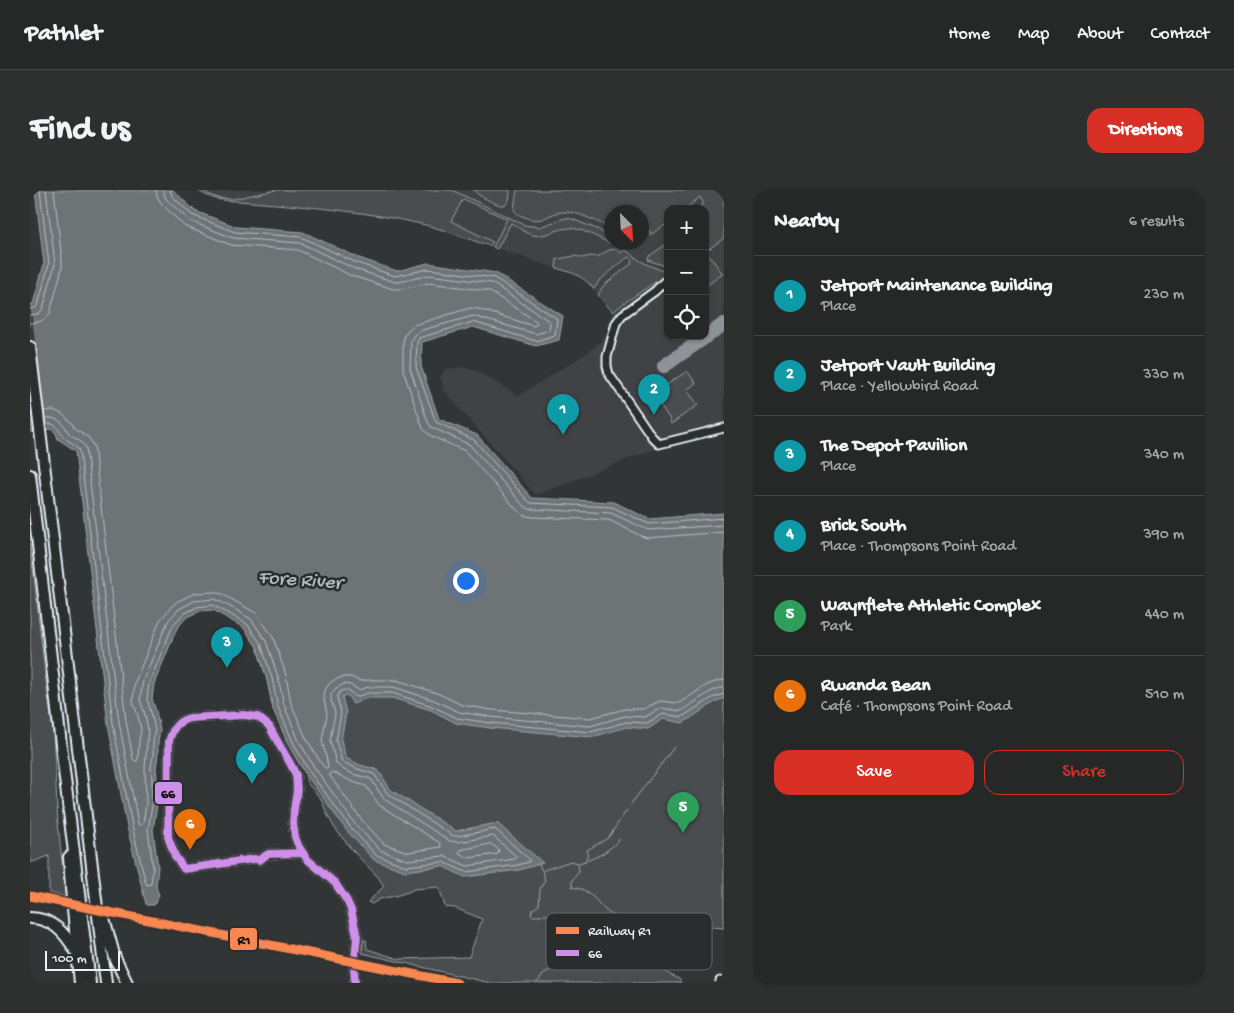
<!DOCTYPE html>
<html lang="en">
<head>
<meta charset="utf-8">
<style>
  body { margin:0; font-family:"Gochi Hand",sans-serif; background:#2e3030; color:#f1f3f6 }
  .controls { position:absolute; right:15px; top:15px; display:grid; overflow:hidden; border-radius:10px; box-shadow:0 1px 4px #0004 }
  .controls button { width:45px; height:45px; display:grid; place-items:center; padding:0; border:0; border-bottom:1px solid #424445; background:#262828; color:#f1f3f6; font:25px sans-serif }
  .compass { position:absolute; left:574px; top:15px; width:45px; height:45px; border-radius:50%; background:#262828; box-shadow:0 1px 4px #0004; rotate:156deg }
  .scale { position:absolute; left:15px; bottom:12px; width:75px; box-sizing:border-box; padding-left:5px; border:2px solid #e8f1f8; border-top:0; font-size:14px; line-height:18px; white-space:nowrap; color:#e8f1f8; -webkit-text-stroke:4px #2a2d2e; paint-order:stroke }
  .you { position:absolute; left:435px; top:390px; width:18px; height:18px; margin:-12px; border:4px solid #fff; border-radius:50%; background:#1a73e8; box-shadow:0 0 0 8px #1a73e833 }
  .badge { display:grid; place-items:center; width:32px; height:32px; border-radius:50%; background:#d93025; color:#fff; font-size:16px; font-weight:700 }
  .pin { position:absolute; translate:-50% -41px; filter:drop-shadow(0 1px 2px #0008) }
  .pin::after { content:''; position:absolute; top:26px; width:18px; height:15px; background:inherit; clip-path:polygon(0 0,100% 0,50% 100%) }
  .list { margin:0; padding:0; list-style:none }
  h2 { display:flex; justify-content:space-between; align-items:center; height:65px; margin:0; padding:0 20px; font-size:21px }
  h2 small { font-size:16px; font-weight:400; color:#a4a6a8 }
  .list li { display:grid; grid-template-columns:32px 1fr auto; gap:15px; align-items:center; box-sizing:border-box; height:80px; padding:0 20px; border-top:1px solid #424445 }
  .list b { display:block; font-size:19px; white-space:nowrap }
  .list p { margin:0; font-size:16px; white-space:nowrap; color:#a4a6a8 }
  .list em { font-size:16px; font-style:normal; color:#a4a6a8 }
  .actions { display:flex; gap:10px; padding:15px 20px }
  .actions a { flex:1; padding:11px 0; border:1px solid #d93025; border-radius:15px; text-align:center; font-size:18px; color:#d93025 }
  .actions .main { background:#d93025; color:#fff }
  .icon { flex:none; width:28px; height:28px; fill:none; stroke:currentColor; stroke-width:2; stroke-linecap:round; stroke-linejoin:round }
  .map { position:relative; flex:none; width:694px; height:793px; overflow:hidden; border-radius:15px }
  header { display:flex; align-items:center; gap:30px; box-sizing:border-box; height:70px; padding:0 25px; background:#262828; border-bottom:1px solid #424445 }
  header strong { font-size:24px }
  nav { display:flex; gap:28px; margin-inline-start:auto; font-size:18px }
  .intro { display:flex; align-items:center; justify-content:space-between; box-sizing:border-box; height:120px; padding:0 30px }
  h1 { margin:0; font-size:35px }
  .button { padding:12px 22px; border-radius:15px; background:#d93025; color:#fff; font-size:18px; font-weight:700 }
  main { display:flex; gap:30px; padding:0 30px }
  aside { flex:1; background:#262828; border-radius:15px; box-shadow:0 1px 4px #0004 }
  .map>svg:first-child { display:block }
  .built { fill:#3f4244; fill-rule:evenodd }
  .green { fill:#494d4f; stroke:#989fa4 }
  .water { fill:#6e7376; stroke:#9fa5aa }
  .pier { fill:#323536 }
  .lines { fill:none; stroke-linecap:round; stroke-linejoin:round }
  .shore { stroke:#b7bfc4; stroke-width:1 }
  .stream { stroke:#9fa5aa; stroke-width:1 }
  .taxiway { stroke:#8d9397; stroke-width:14 }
  .minor-casing { stroke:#e8f1f8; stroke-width:11 }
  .highway-casing { stroke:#e8f1f8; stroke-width:14 }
  .minor { stroke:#2a2d2e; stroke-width:7 }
  .highway { stroke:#2a2d2e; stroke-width:10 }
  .rail { stroke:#e8f1f8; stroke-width:1; stroke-dasharray:8 4; stroke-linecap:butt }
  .bus-1-casing { stroke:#2a2d2e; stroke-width:11 }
  .bus-1 { stroke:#ce8fe9; stroke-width:8 }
  .rail-1-casing { stroke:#2a2d2e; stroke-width:12 }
  .rail-1 { stroke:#f88751; stroke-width:9 }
  .labels { text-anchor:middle; stroke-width:5; stroke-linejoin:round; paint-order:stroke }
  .water-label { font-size:20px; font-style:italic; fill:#b1b8be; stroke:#2a2d2e }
  .key { fill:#2a2d2e; stroke:#63686b; stroke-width:1 }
  .key-label { font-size:14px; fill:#e8f1f8 }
  .line-badge { stroke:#2a2d2e; stroke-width:2 }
  .pale-badge-label { font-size:14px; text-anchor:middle; font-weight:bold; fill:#111 }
</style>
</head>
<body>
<header>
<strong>Pathlet</strong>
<nav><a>Home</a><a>Map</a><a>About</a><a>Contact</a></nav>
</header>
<div class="intro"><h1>Find us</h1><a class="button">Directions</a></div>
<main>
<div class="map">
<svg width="694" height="793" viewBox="0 0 694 793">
  <rect width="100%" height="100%" fill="#323536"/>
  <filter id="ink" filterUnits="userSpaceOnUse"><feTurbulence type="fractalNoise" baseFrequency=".02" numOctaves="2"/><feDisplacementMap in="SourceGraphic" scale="10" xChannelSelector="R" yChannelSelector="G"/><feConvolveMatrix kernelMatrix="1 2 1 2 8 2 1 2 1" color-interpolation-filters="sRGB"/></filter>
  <g filter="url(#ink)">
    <path class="built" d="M 167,0 L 694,0 L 694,243 L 641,254 L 611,264 L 506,305 L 415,202 L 410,187 L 416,179 L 432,177 L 447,181 L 488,206 L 554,165 L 575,148 L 583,122 L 556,90 L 547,85 L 393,34 L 353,26 L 306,19 L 208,11 L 196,11 L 186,10 L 176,6 ZM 638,19 L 675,19 L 675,146 L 638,146 ZM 582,22 L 612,22 L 612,52 L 582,52 Z"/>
    <path class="green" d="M 167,0 L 172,0 L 178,4 L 188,8 L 203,9 L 246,0 L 422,0 L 495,35 L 509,37 L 535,28 L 542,29 L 569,40 L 581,48 L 580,53 C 569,49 552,38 540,38 C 527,38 515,48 502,45 C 495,43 488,37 481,33 L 467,59 L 463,57 L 477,29 L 433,9 L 421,31 L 463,52 L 460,56 C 437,49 414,39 391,34 C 331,20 269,16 208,11 C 192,11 180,9 167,0 Z
      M 443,0 L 480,0 C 480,17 474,18 460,11 C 454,8 448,5 443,0 Z
      M 487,0 L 694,0 L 694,48 L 676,61 L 693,84 L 677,95 L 675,92 L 675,19 L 670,19 L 673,12 L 670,7 L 655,19 L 638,19 L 638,33 L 620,45 L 620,41 L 612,35 L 612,22 L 582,22 L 581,30 L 574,35 C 563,30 546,21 533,22 C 515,23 514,36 492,26 C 487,24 486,23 484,19 Z
      M 638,51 L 638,77 L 618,70 L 619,66 L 637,54 Z
      M 586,59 L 591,63 L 594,60 L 597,61 L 609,70 L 616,74 L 633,81 L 635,84 L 635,88 L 633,90 L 631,88 L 594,113 L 583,122 L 568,105 L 573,96 L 601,74 L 602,70 L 598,67 L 569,91 L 564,99 C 552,85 543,83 526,78 L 527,69 L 545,66 L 553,68 L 560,66 L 567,67 L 579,60 Z
      M 657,181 L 666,193 L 657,200 L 668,215 L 641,234 L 639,228 L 623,204 Z
      M 0,353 L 15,484 L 23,541 L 28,634 L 36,707 L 19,703 L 19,666 L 0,673 Z
      M 694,437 L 694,738 L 682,737 L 660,750 L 630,774 L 637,783 L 649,789 L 651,793 L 460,793 L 332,763 L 333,750 L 336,750 L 337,759 L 369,769 L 439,767 L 452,729 L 425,718 L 415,717 L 409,697 L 384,699 L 378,702 L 365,706 L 350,709 L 342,714 L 338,712 L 354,696 L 348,687 L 322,660 L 304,637 L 297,624 L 291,609 L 277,593 L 275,583 L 259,556 L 243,519 L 237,490 L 227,457 L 214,438 Z"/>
    <path class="water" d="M 5,0 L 143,0 L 165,21 L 207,37 L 273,42 L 329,68 L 367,81 L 398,73 L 466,83 L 533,126 L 529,150 L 506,156 L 443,137 L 392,152 L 391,176 L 409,229 L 447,245 L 502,308 L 584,312 L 619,329 L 694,323 L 694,508 L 685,512 L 653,533 L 633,529 L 618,539 L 597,537 L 562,547 L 460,538 L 426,533 L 401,520 L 362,508 L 338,508 L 323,514 L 318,506 L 316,505 L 312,507 L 316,523 L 311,550 L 316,568 L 330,575 L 348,580 L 361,600 L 426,641 L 467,633 L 513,673 L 489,680 L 435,687 L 412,676 L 376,681 L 344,670 L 317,641 L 275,583 L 259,556 L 243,519 L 237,490 L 227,457 L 214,438 L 183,420 L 169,421 L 156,428 L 147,438 L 124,494 L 122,509 L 126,521 L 130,540 L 128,554 L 128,565 L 126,578 L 127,588 L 127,615 L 123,640 L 128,677 L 126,697 L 129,705 L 124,715 L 117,715 L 116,714 L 97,637 L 78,534 L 46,261 L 28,249 L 26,243 L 21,239 L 0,242 L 0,114 L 3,114 L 14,74 Z"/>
    <path class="pier" d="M 0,112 L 16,242 L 6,243 L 0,190 Z"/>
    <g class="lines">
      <path class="shore" d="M 126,0 L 127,6 L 131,13 L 154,36 L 201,55 L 268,60 L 322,86 L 363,99 L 371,99 L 399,93 L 459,101 L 506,131 L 507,134 L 504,136 L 448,119 L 440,118 L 384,135 L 378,140 L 374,146 L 373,153 L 373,180 L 393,239 L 401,246 L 435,261 L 487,320 L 493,325 L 502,327 L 579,330 L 611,346 L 617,348 L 694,342
        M 134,0 L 134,4 L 136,9 L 160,31 L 203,48 L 270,53 L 325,79 L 365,92 L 369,92 L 399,85 L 462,93 L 519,131 L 520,133 L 519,140 L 506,144 L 443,126 L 389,141 L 384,145 L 381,150 L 380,178 L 398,232 L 401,237 L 440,255 L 493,315 L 499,319 L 581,323 L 618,340 L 694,335
        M 140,0 L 142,6 L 162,25 L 205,42 L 271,47 L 327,73 L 365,86 L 398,79 L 465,88 L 526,128 L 527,130 L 525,145 L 506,151 L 443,132 L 389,148 L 387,153 L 386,177 L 406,232 L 444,250 L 498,311 L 501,313 L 582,317 L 619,334 L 694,328
        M 0,119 L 5,118 L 8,115 L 19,74 L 10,0
        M 0,125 L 8,124 L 13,119 L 25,74 L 16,0
        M 0,133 C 9,133 15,130 20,123 L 32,78 L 32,71 L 24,0
        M 14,221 L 23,220 L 32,224 L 41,232 L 44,237 L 59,248 L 64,256 L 96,531 L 103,569 L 105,571 L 107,571 L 108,569 L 109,551 L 111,540 L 108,526 L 103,511 L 105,492 L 130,430 L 143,415 L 148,411 L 165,403 L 184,402 L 192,404 L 226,423 L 243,447 L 256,485 L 261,513 L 276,548 L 291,573 L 295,578 L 298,578 L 298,576 L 292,550 L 297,524 L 294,510 L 294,504 L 296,498 L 299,494 L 304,490 L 313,487 L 321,487 L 330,491 L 338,490 L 366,490 L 407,503 L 432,515 L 462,520 L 560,528 L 595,519 L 613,519 L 630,511 L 649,513 L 677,495 L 688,491 L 694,490
        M 15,228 C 24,227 31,230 36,238 C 37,239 37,241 38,242 C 43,249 51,247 56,258 L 89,532 L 108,633 L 109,635 L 113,634 L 116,614 L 115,578 L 118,540 L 115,524 L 110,510 L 113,491 L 138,431 L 149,419 L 164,411 L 184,409 L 199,416 L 221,429 L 236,451 L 248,487 L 254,515 L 269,551 L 284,577 L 325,634 L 350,660 L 377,670 L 414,666 L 437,676 L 485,669 L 487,667 L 463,646 L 428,652 L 420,651 L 354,609 L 341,589 L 326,585 L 312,579 L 306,573 L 300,550 L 305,523 L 301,510 L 301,504 L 306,498 L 314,494 L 320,495 L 329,500 L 338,497 L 363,497 L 404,510 L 429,522 L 461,527 L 560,536 L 595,526 L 615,527 L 631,518 L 651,521 L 680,502 L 690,498 L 694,498
        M 16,234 C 19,234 21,233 24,235 C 29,237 30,244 34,247 C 39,252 46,254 50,260 L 83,533 L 102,636 L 116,694 L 118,695 L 121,694 L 123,677 L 118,640 L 122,615 L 122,589 L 121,578 L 123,565 L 123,553 L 125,540 L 121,522 L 117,509 L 119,493 L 143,435 L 153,424 L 167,417 L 182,415 L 196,422 L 217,434 L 231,454 L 242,488 L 248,517 L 264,554 L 279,581 L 321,638 L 346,665 L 376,676 L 413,672 L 436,682 L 488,675 L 499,672 L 500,670 L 465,639 L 428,646 L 423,646 L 358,604 L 344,584 L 328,579 L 312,572 L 306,551 L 311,523 L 307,507 C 313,494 320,502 326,507 L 338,503 L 362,503 L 402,516 L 427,528 L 461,533 L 561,542 L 596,532 L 617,533 L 633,524 L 652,527 L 682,508 L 694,504
        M 302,582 L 323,592 L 336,596 L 349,615 L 410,653 L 411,657 L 378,662 L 354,654 L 331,629 L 300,586 L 300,584 Z
        M 461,654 L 469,660 L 468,664 L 438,668 L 429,663 L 431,660 Z"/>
      <path class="stream" d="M 601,614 L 645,556
        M 555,671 L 558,664 L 557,660 L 578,648 L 597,620
        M 549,673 C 569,667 576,663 590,649
        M 514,680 L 541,671 L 548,673 L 549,682 L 542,690 L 542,697 C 547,698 553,699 557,702 C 566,708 571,718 580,724 C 590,730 603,734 614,737
        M 507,793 L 513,785 L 525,776 L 534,771 L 543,764 L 549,753 C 543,736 536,722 516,725 C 510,726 506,727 501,725 L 502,720 L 509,715 L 510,699 L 515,690 L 512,680 L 508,673"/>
      <path class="taxiway" d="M 634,176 L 694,134"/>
      <defs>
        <path id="minor" d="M 635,91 L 625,101 L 592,125 L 586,133 L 577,167 L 577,176 L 579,184 L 622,247 L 629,254 L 694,238
          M 272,663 L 238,664 L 235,666 L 230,670 L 224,669 L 154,679 L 145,666 L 138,647 L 139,551 C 143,538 147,531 160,528 L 214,525 L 228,527 L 239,536 L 250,556 L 260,573 L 266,585 L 267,600 L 264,619 L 263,633 L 265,647 L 269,657 L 277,669 L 305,693 L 317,711 L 321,720 L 327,746 L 324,778 L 325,793
          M 690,791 L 692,793"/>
        <path id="highway" d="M 0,157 L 76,793
          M 0,285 L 34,581 L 60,793
          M 39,667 L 41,698 L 50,793
          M 0,728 C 22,728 35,743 45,760
          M 74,728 L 85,768 L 97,793"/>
      </defs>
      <use href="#minor" class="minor-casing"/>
      <use href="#highway" class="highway-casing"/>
      <use href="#minor" class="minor"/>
      <use href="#highway" class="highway"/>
      <path class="rail" d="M 285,764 L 427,793"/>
      <defs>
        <path id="bus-1" d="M 272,663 L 238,664 L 235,666 L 230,670 L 224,669 L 154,679 L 145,666 L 138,647 L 139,551 C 143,538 147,531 160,528 L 214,525 L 228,527 L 239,536 L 250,556 L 260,573 L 266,585 L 267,600 L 264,619 L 263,633 L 265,647 L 269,657 L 277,669 L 305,693 L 317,711 L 321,720 L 327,746 L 324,778 L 325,793"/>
      </defs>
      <use href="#bus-1" class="bus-1-casing"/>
      <use href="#bus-1" class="bus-1"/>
      <defs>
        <path id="rail-1" d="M 0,706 L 427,793"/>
      </defs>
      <use href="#rail-1" class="rail-1-casing"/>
      <use href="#rail-1" class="rail-1"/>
    </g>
  </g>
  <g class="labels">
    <g class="water-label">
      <text transform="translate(270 388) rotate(4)" y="7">Fore River</text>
    </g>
  </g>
  <rect x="516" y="723" width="166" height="57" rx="8" class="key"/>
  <rect x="526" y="737" width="23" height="7" fill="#f88751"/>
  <rect x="526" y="760" width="23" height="6" fill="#ce8fe9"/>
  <g class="key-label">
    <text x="558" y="745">Railway R1</text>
    <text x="558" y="768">66</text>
  </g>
  <g class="line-badge">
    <rect x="124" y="591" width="29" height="24" rx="5" fill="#ce8fe9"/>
    <rect x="199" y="737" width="29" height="24" rx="5" fill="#f88751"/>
  </g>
  <g class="pale-badge-label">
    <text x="138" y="608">66</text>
    <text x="214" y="754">R1</text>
  </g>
</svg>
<div class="controls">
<button>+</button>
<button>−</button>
<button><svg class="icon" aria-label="locate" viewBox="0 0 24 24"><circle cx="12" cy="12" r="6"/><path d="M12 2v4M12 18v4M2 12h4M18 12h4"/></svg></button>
</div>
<svg class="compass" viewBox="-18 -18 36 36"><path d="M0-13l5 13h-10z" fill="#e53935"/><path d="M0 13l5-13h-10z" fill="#a4a6a8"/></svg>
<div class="scale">100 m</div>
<div class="you"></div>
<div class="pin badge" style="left:533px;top:245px;background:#0f9aa8">1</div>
<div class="pin badge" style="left:624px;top:225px;background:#0f9aa8">2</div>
<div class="pin badge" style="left:197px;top:478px;background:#0f9aa8">3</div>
<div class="pin badge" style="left:222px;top:594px;background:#0f9aa8">4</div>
<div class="pin badge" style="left:653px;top:643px;background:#2e9e5b">5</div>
<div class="pin badge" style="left:160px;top:660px;background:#e8710a">6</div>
</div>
<aside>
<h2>Nearby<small>6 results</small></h2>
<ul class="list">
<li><span class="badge" style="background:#0f9aa8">1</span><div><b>Jetport Maintenance Building</b><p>Place</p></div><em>230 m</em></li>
<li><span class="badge" style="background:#0f9aa8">2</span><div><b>Jetport Vault Building</b><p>Place · Yellowbird Road</p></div><em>330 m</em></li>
<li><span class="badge" style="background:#0f9aa8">3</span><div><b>The Depot Pavilion</b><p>Place</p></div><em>340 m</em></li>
<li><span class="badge" style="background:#0f9aa8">4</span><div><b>Brick South</b><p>Place · Thompsons Point Road</p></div><em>390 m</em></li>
<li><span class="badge" style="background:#2e9e5b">5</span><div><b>Waynflete Athletic Complex</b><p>Park</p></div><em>440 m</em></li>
<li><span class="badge" style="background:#e8710a">6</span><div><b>Rwanda Bean</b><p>Café · Thompsons Point Road</p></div><em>510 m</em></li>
</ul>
<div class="actions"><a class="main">Save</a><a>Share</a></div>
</aside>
</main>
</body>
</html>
